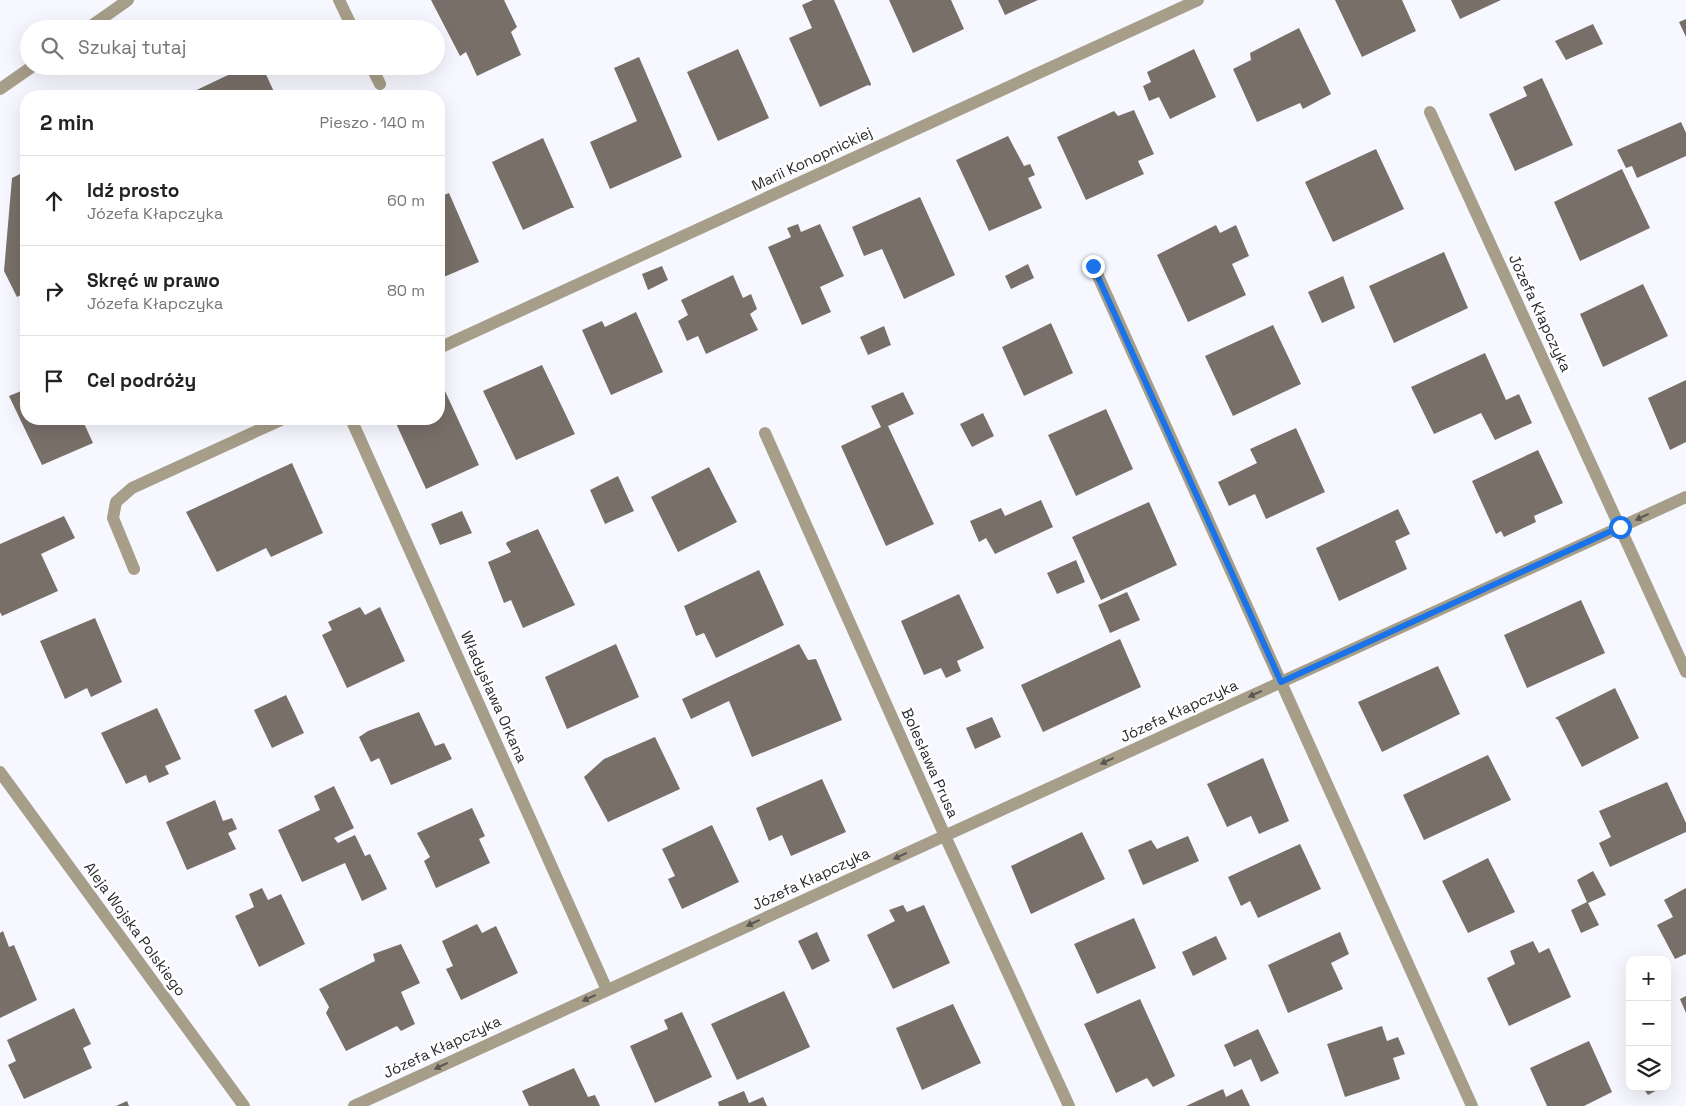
<!DOCTYPE html>
<html lang="pl">
<head>
<meta charset="utf-8">
<style>
  body { margin:0; font-family:"Space Grotesk",sans-serif; background:#f2f2f2; color:#222 }
  .controls { position:absolute; right:15px; bottom:15px; display:grid; overflow:hidden; border-radius:10px; box-shadow:0 5px 20px #0002 }
  .controls button { width:45px; height:45px; display:grid; place-items:center; padding:0; border:0; border-bottom:1px solid #e0e0e0; background:#fff; color:#222; font:25px sans-serif }
  .stop { position:absolute; width:15px; height:15px; margin:-11px; border:4px solid #1a73e8; border-radius:50%; background:#fff }
  .stop.end { background:#1a73e8; border-color:#fff; box-shadow:0 1px 5px #0008 }
  .list { margin:0; padding:0; list-style:none }
  h2 { display:flex; justify-content:space-between; align-items:center; height:65px; margin:0; padding:0 20px; font-size:21px }
  h2 small { font-size:16px; font-weight:400; color:#767676 }
  .list li { display:grid; grid-template-columns:32px 1fr auto; gap:15px; align-items:center; box-sizing:border-box; height:90px; padding:0 20px; border-top:1px solid #e0e0e0 }
  .list b { display:block; font-size:19px; white-space:nowrap }
  .list p { margin:0; font-size:16px; white-space:nowrap; color:#767676 }
  .list em { font-size:16px; font-style:normal; color:#767676 }
  .icon { flex:none; width:28px; height:28px; fill:none; stroke:currentColor; stroke-width:2; stroke-linecap:round; stroke-linejoin:round }
  .map { position:relative; flex:none; width:1686px; height:1106px; overflow:hidden }
  .search { position:absolute; background:#fff; box-shadow:0 5px 20px #0002; left:20px; top:20px; width:425px; height:55px; display:flex; align-items:center; gap:12px; box-sizing:border-box; padding:0 18px; border-radius:28px; color:#767676; font-size:19px }
  .panel { position:absolute; background:#fff; box-shadow:0 5px 20px #0002; left:20px; top:90px; width:425px; height:335px; border-radius:20px }
  .map>svg:first-child { display:block }
  .building { fill:#796f69 }
  .lines { fill:none; stroke-linecap:round; stroke-linejoin:round }
  .minor { stroke:#a79e89; stroke-width:12 }
  .oneway { fill:#5b5852 }
  .route { stroke:#1a73e8; stroke-width:6 }
  .labels { text-anchor:middle; stroke-width:5; stroke-linejoin:round; paint-order:stroke }
  .street-label { font-size:15px; fill:#292a2e; stroke:#fff }
</style>
</head>
<body>
<div class="map">
<svg width="1686" height="1106" viewBox="0 0 1686 1106">
  <rect width="100%" height="100%" fill="#f6f7ff"/>
  <path class="building" d="M 431,0 L 504,0 L 517,27 L 511,32 L 521,55 L 477,76 L 466,52 L 460,56 Z
    M 813,0 L 834,0 L 871,84 L 870,86 L 868,85 L 820,107 L 789,38 L 812,28 L 802,5 Z
    M 889,0 L 951,0 L 964,29 L 913,53 Z
    M 998,0 L 1038,0 L 1005,15 Z
    M 1335,0 L 1402,0 L 1416,31 L 1362,57 Z
    M 1451,0 L 1501,0 L 1460,19 Z
    M 1686,19 L 1686,37 L 1679,22 Z
    M 1593,24 L 1603,44 L 1566,60 L 1555,41 Z
    M 1299,28 L 1331,94 L 1303,109 L 1300,103 L 1257,122 L 1233,69 L 1251,60 L 1250,53 Z
    M 738,49 L 769,118 L 718,141 L 687,72 Z
    M 1194,49 L 1216,97 L 1170,119 L 1159,97 L 1149,101 L 1143,86 L 1151,82 L 1147,72 Z
    M 639,57 L 682,157 L 610,189 L 590,142 L 637,121 L 614,68 Z
    M 247,66 L 262,66 L 276,96 L 184,96 Z
    M 1542,78 L 1573,145 L 1515,171 L 1489,114 L 1527,96 L 1523,87 Z
    M 1134,110 L 1154,154 L 1138,161 L 1144,174 L 1086,200 L 1057,137 L 1114,111 L 1118,116 Z
    M 1681,122 L 1686,133 L 1686,156 L 1637,178 L 1632,166 L 1626,168 L 1617,150 Z
    M 1008,136 L 1024,166 L 1030,164 L 1035,175 L 1028,178 L 1042,208 L 989,231 L 956,160 Z
    M 543,138 L 574,208 L 571,208 L 523,230 L 492,162 Z
    M 1376,149 L 1404,209 L 1333,242 L 1305,182 Z
    M 1622,169 L 1650,228 L 1580,261 L 1554,202 Z
    M 26,171 L 26,292 L 17,297 L 4,271 L 12,178 Z
    M 449,193 L 479,262 L 439,279 L 439,197 Z
    M 920,197 L 955,275 L 904,299 L 882,249 L 864,256 L 852,227 Z
    M 798,224 L 801,232 L 820,224 L 844,276 L 820,287 L 831,312 L 802,325 L 768,247 L 791,237 L 787,228 Z
    M 1216,225 L 1220,233 L 1236,225 L 1249,256 L 1232,264 L 1246,295 L 1188,322 L 1157,255 Z
    M 1444,252 L 1468,308 L 1394,343 L 1369,286 Z
    M 1028,264 L 1034,278 L 1011,289 L 1005,276 Z
    M 662,266 L 668,280 L 648,290 L 642,274 Z
    M 733,275 L 743,298 L 751,294 L 757,309 L 750,314 L 758,330 L 706,354 L 698,336 L 687,341 L 678,321 L 688,315 L 681,300 Z
    M 1343,276 L 1355,308 L 1322,323 L 1308,292 Z
    M 1643,284 L 1668,336 L 1603,367 L 1580,314 Z
    M 636,312 L 663,372 L 611,395 L 582,330 L 602,321 L 605,327 Z
    M 1051,323 L 1073,373 L 1024,396 L 1002,347 Z
    M 1273,325 L 1301,384 L 1233,416 L 1205,356 Z
    M 884,326 L 891,345 L 868,355 L 860,337 Z
    M 1485,353 L 1506,400 L 1519,394 L 1532,423 L 1495,440 L 1481,413 L 1434,434 L 1411,387 Z
    M 542,365 L 575,434 L 516,460 L 483,391 Z
    M 1686,380 L 1686,442 L 1670,450 L 1648,398 Z
    M 26,389 L 26,419 L 82,419 L 93,443 L 42,465 L 9,396 Z
    M 445,391 L 479,465 L 426,489 L 394,419 L 439,419 L 439,394 Z
    M 903,392 L 914,414 L 888,426 L 934,524 L 886,546 L 841,446 L 881,427 L 871,406 Z
    M 1106,409 L 1133,469 L 1076,496 L 1048,435 Z
    M 983,413 L 994,436 L 972,447 L 960,424 Z
    M 1296,428 L 1325,492 L 1266,519 L 1255,494 L 1229,506 L 1218,482 L 1257,463 L 1250,449 Z
    M 1538,450 L 1563,503 L 1534,516 L 1536,522 L 1504,537 L 1501,531 L 1496,534 L 1472,481 Z
    M 292,463 L 323,533 L 271,557 L 266,548 L 217,572 L 186,512 Z
    M 709,467 L 737,522 L 678,552 L 651,497 Z
    M 618,476 L 634,511 L 605,524 L 590,490 Z
    M 1041,500 L 1053,527 L 995,554 L 986,538 L 979,542 L 970,521 L 1001,508 L 1005,516 Z
    M 1149,502 L 1177,565 L 1101,600 L 1072,537 Z
    M 1398,509 L 1410,534 L 1395,541 L 1407,569 L 1339,601 L 1316,548 Z
    M 462,511 L 472,533 L 440,545 L 431,524 Z
    M 64,516 L 75,538 L 41,554 L 58,591 L 2,616 L 0,612 L 0,544 Z
    M 538,529 L 575,605 L 523,628 L 511,600 L 504,603 L 488,562 L 511,552 L 506,544 L 507,542 Z
    M 1076,560 L 1085,582 L 1057,594 L 1047,573 Z
    M 759,570 L 784,625 L 716,658 L 704,633 L 696,636 L 684,606 Z
    M 1127,592 L 1140,620 L 1110,633 L 1098,605 Z
    M 959,594 L 984,648 L 957,661 L 961,671 L 946,678 L 941,668 L 924,675 L 901,621 Z
    M 1581,600 L 1605,653 L 1527,688 L 1504,635 Z
    M 360,607 L 365,615 L 380,607 L 405,661 L 347,688 L 322,635 L 332,630 L 328,622 Z
    M 95,618 L 122,682 L 91,697 L 87,688 L 65,699 L 40,641 Z
    M 1120,639 L 1141,687 L 1043,732 L 1021,685 Z
    M 616,644 L 639,697 L 567,729 L 545,677 Z
    M 799,644 L 808,660 L 816,659 L 842,720 L 752,757 L 729,701 L 691,719 L 682,699 Z
    M 1438,666 L 1460,714 L 1382,752 L 1358,702 Z
    M 1615,688 L 1639,738 L 1582,767 L 1558,720 L 1555,718 Z
    M 286,695 L 304,733 L 272,748 L 254,710 Z
    M 157,708 L 181,759 L 165,766 L 169,774 L 149,783 L 146,775 L 126,784 L 101,733 Z
    M 419,712 L 435,746 L 444,743 L 452,759 L 391,785 L 379,758 L 371,762 L 359,737 L 368,731 Z
    M 992,717 L 1001,737 L 975,749 L 966,728 Z
    M 655,737 L 680,789 L 608,822 L 584,777 L 604,759 Z
    M 1488,755 L 1511,800 L 1424,840 L 1403,795 Z
    M 1263,758 L 1289,821 L 1259,834 L 1251,816 L 1227,827 L 1207,784 Z
    M 822,779 L 846,832 L 791,856 L 782,835 L 769,841 L 756,808 Z
    M 1667,782 L 1686,823 L 1686,832 L 1610,867 L 1599,843 L 1611,837 L 1599,811 Z
    M 334,786 L 354,828 L 334,838 L 338,843 L 355,835 L 365,856 L 370,854 L 387,889 L 362,901 L 345,863 L 302,882 L 278,830 L 320,810 L 314,796 Z
    M 215,800 L 223,821 L 232,818 L 237,829 L 228,833 L 236,849 L 187,870 L 166,822 Z
    M 472,808 L 485,836 L 479,839 L 490,863 L 436,888 L 424,861 L 430,857 L 417,833 Z
    M 712,825 L 739,882 L 682,909 L 668,879 L 675,876 L 662,849 Z
    M 1082,832 L 1105,879 L 1031,914 L 1011,866 Z
    M 1188,836 L 1199,861 L 1143,885 L 1128,850 L 1151,840 L 1157,849 Z
    M 1300,844 L 1321,889 L 1258,918 L 1250,901 L 1241,906 L 1228,877 Z
    M 1488,858 L 1515,912 L 1468,933 L 1442,881 Z
    M 1593,871 L 1606,895 L 1588,903 L 1599,925 L 1581,933 L 1571,910 L 1587,902 L 1577,880 Z
    M 262,888 L 268,900 L 281,894 L 305,944 L 259,967 L 235,916 L 254,907 L 249,894 Z
    M 1686,888 L 1686,954 L 1675,959 L 1657,925 L 1673,917 L 1664,900 Z
    M 903,905 L 907,912 L 924,905 L 950,963 L 893,989 L 867,935 L 895,921 L 889,910 Z
    M 1134,918 L 1156,968 L 1097,994 L 1074,944 Z
    M 477,924 L 482,933 L 496,926 L 518,973 L 461,1000 L 446,969 L 453,966 L 442,941 Z
    M 3,931 L 9,947 L 14,945 L 37,1000 L 0,1018 L 0,933 Z
    M 817,932 L 830,961 L 812,970 L 798,941 Z
    M 1340,932 L 1349,954 L 1331,963 L 1343,989 L 1288,1013 L 1268,965 Z
    M 1216,936 L 1227,959 L 1193,976 L 1182,952 Z
    M 1533,941 L 1539,953 L 1549,948 L 1571,997 L 1509,1026 L 1487,978 L 1515,964 L 1510,951 Z
    M 401,944 L 420,983 L 401,992 L 415,1024 L 401,1031 L 397,1026 L 346,1051 L 326,1013 L 329,1007 L 319,989 L 375,961 L 373,954 Z
    M 784,991 L 810,1047 L 737,1080 L 711,1024 Z
    M 1686,996 L 1686,1013 L 1680,999 Z
    M 1140,999 L 1175,1076 L 1153,1087 L 1147,1078 L 1116,1093 L 1084,1024 Z
    M 953,1004 L 981,1063 L 922,1090 L 896,1028 Z
    M 74,1008 L 91,1044 L 83,1048 L 92,1068 L 24,1099 L 8,1065 L 16,1061 L 7,1040 Z
    M 682,1012 L 712,1077 L 655,1103 L 630,1046 L 668,1029 L 664,1020 Z
    M 1382,1026 L 1387,1041 L 1398,1037 L 1405,1054 L 1393,1058 L 1400,1079 L 1345,1097 L 1327,1044 Z
    M 1258,1029 L 1279,1073 L 1261,1082 L 1251,1059 L 1234,1067 L 1224,1045 Z
    M 1589,1041 L 1612,1092 L 1584,1106 L 1547,1106 L 1530,1068 Z
    M 574,1068 L 588,1097 L 595,1095 L 600,1106 L 529,1106 L 522,1091 Z
    M 1642,1087 L 1663,1087 L 1648,1095 Z
    M 1223,1089 L 1226,1097 L 1242,1089 L 1250,1106 L 1186,1106 Z
    M 744,1091 L 749,1103 L 763,1097 L 767,1106 L 719,1106 L 718,1102 Z
    M 127,1101 L 129,1106 L 116,1106 Z"/>
  <g class="lines">
    <path class="minor" d="M 339,0 L 353,29
      M 87,29 L 128,0
      M 371,66 L 380,84
      M 0,89 L 33,66
      M 1430,112 L 1686,672
      M 1093,265 L 1472,1106
      M 439,348 L 1198,0
      M 351,419 L 607,990
      M 765,433 L 945,836 L 1069,1106
      M 134,569 L 113,518 L 116,502 L 132,488 L 283,419
      M 0,772 L 244,1106
      M 354,1106 L 1686,497"/>
  </g>
  <defs><path id="oneway-solid" d="M-6-.8H1V-3.2L6.5 0L1 3.2V.8H-6Z" transform="scale(1.25)"/></defs>
  <g class="oneway">
    <use href="#oneway-solid" transform="translate(1642 517) rotate(155)"/>
    <use href="#oneway-solid" transform="translate(1255 694) rotate(155)"/>
    <use href="#oneway-solid" transform="translate(1107 761) rotate(155)"/>
    <use href="#oneway-solid" transform="translate(900 856) rotate(155)"/>
    <use href="#oneway-solid" transform="translate(753 923) rotate(155)"/>
    <use href="#oneway-solid" transform="translate(589 998) rotate(155)"/>
    <use href="#oneway-solid" transform="translate(441 1066) rotate(155)"/>
  </g>
  <g class="lines">
    <path class="route" d="M 1093,266 L 1281,682 L 1620,527"/>
  </g>
  <g class="labels">
    <g class="street-label">
      <text transform="translate(812 159) rotate(-25)" y="5">Marii Konopnickiej</text>
      <text transform="translate(1540 313) rotate(65)" y="5">Józefa Kłapczyka</text>
      <text transform="translate(494 697) rotate(66)" y="5">Władysława Orkana</text>
      <text transform="translate(1179 711) rotate(-25)" y="5">Józefa Kłapczyka</text>
      <text transform="translate(930 763) rotate(66)" y="5">Bolesława Prusa</text>
      <text transform="translate(811 879) rotate(-25)" y="5">Józefa Kłapczyka</text>
      <text transform="translate(135 929) rotate(54)" y="5">Aleja Wojska Polskiego</text>
      <text transform="translate(442 1047) rotate(-25)" y="5">Józefa Kłapczyka</text>
    </g>
  </g>
</svg>
<div class="controls">
<button>+</button>
<button>−</button>
<button><svg class="icon" aria-label="layers" viewBox="0 0 24 24"><path d="M12 4l9 5-9 5-9-5zM3 14l9 5 9-5"/></svg></button>
</div>
<div class="stop" style="left:1620px;top:527px"></div>
<div class="stop end" style="left:1093px;top:266px"></div>
<div class="search"><svg class="icon" aria-label="search" viewBox="0 0 24 24"><circle cx="10" cy="10" r="6"/><path d="M15 15l6 6"/></svg>Szukaj tutaj</div>
<section class="panel">
<h2>2 min<small>Pieszo · 140 m</small></h2>
<ul class="list">
<li><svg class="icon" aria-label="ahead" viewBox="0 0 24 24"><path d="M12 20V5M6 11l6-6 6 6"/></svg><div><b>Idź prosto</b><p>Józefa Kłapczyka</p></div><em>60 m</em></li>
<li><svg class="icon" aria-label="right" viewBox="0 0 24 24"><path d="M7 20v-9h11M14 6l5 5-5 5"/></svg><div><b>Skręć w prawo</b><p>Józefa Kłapczyka</p></div><em>80 m</em></li>
<li><svg class="icon" aria-label="arrive" viewBox="0 0 24 24"><path d="M6 21V4h12l-3 4 3 4H6"/></svg><div><b>Cel podróży</b></div></li>
</ul>
</section>
</div>
</body>
</html>
